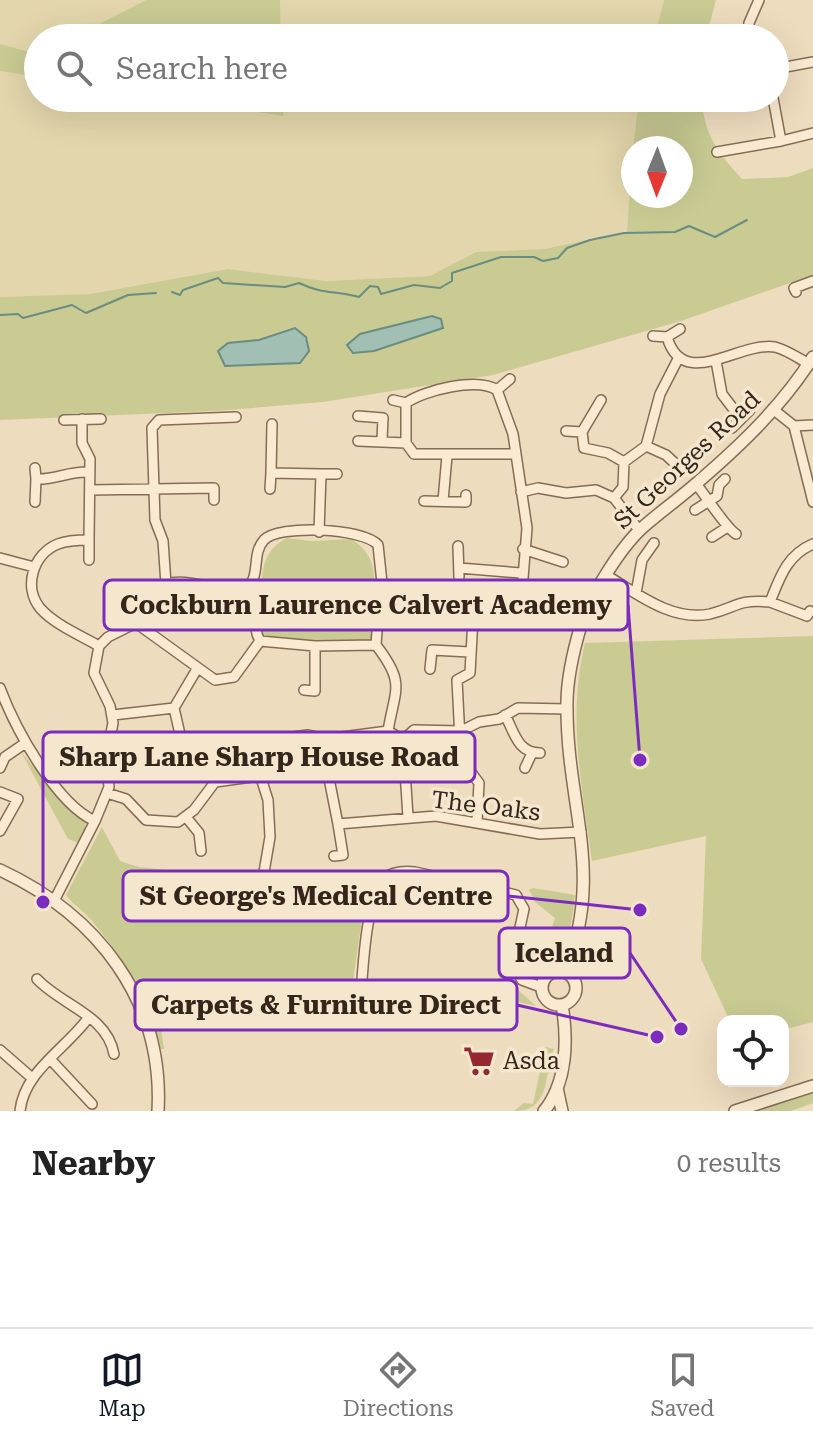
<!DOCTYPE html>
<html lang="en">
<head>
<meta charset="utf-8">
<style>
  body { margin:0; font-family:"Roboto Serif",serif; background:#f2f2f2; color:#222 }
  .controls { position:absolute; right:24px; bottom:24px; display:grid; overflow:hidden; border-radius:16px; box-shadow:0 8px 32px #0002 }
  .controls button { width:72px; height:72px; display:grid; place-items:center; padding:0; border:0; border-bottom:2px solid #e0e0e0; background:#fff; color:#222; font:40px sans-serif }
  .compass { position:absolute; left:621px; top:136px; width:72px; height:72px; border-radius:50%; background:#fff; box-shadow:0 8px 32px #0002; rotate:181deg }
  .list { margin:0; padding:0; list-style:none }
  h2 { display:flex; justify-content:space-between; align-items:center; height:104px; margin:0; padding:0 32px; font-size:34px }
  h2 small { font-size:26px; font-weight:400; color:#767676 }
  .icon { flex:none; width:44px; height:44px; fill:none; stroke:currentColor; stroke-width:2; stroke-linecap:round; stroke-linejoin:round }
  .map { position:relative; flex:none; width:813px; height:1111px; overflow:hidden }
  .search { position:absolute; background:#fff; box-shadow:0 8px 32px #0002; left:24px; right:24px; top:24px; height:88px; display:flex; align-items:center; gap:20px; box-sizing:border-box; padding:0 28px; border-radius:44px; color:#767676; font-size:30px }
  .sheet { height:216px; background:#fff }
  nav { display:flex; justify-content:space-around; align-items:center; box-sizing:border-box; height:112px; border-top:2px solid #e0e0e0; background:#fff; font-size:22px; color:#767676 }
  nav a { display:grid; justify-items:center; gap:4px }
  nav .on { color:#111827 }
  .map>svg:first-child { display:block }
  .farmland { fill:#e3d6ac }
  .green { fill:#c9cb93 }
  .water { fill:#a2bfb4; stroke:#698d81; stroke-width:2 }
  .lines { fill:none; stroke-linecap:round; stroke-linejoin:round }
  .stream { stroke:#698d81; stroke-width:2 }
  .minor-casing { stroke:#866c57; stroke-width:12 }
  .tertiary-casing { stroke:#866c57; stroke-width:14 }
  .minor { stroke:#f9ead1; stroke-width:9 }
  .tertiary { stroke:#f9ead1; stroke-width:11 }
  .labels { text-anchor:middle; stroke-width:7; stroke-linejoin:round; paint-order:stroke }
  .street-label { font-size:24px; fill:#35261c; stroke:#f5e7ce }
  .poi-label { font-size:24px; fill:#35261c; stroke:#f5e7ce; text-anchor:start }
  .leader { fill:none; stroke:#7b2cbf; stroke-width:3 }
  .callout-dot { fill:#7b2cbf; stroke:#f5e7ce; stroke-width:3 }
  .callout { fill:#f5e7ce; stroke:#7b2cbf; stroke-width:3 }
  .callout-label { font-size:26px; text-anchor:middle; font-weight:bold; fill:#35261c }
</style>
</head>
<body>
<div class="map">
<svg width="813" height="1111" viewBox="0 0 813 1111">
  <rect width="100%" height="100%" fill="#eedcbe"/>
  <path class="farmland" d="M 0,0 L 146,0 L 71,38 L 38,38 L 38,54 L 0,44 Z
    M 280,0 L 664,0 L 654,38 L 281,38 Z
    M 0,71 L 38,77 L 38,98 L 168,98 L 282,116 L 283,98 L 639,98 L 627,232 L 544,249 L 476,252 L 430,276 L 326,281 L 228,269 L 90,294 L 0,297 Z"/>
  <path class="green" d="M 146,0 L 280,0 L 281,38 L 71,38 Z
    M 664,0 L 716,0 L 706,38 L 654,38 Z
    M 0,44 L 38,54 L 38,77 L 0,71 Z
    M 168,98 L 283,98 L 283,116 Z
    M 639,98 L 702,98 C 703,134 719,154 742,179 L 788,177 L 813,168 L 813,275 L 681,321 L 493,375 L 323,402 L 216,411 L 0,420 L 0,297 L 90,294 L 228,269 L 326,281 L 430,276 L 476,252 L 544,249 L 627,232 L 633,148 L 633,196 L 681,196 L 681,148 L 633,148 Z
    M 287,538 L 311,541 L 351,539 C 381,558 374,582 373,614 L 368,614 L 368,632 L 374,632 L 373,636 L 365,644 L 267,641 L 259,634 L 259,630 L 264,630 C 265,599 250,556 287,538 Z
    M 813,636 L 813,1022 L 783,1030 L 783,1021 L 730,1021 L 701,959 L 706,836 L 592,861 C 582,789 567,715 585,643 Z
    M 21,752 L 71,811 L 85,822 L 86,829 L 79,843 L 68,839 Z
    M 102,827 L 120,861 L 139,867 L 366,892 L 350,1001 L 159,980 L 154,984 L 164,1049 L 161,1049 C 150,1000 125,961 93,922 C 85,912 73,905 66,895 Z
    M 533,888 L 575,895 C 572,924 568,958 539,971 L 528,967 L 524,957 L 535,956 L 537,960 L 542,958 L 555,918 L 536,903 L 529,890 Z
    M 503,958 L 509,982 L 536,1006 L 495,997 Z
    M 545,1047 L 554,1049 C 543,1075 552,1111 514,1111 L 524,1103 L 533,1104 Z
    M 813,1092 L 813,1103 L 791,1111 L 755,1111 Z"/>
  <path class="water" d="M 432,316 L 441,319 L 443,328 L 374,351 L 353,353 L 347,345 L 360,334 Z
    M 295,328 L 306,337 L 309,351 L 300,363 L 225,366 L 218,351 L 228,343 L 259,340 Z"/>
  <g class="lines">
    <path class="stream" d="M 172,292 L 180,295 L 183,290 L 218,278 L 223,283 L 285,287 L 299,283 C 324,295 335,290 359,297 L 370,286 L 378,287 L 381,294 L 414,285 L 440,288 L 452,281 L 452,273 L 501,257 L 534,257 L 543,261 L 558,258 L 567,248 L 590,240 L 624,233 L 675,232 L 689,226 L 715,237 L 747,220
      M 0,315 L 18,314 L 23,318 L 72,305 L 86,313 L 128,295 L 156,293"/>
    <defs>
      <path id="minor" d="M 748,38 L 749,23 L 759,0
        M 775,69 L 813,62
        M 773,98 L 781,141 L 813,133
        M 717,152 L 781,141
        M 796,292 L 794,288 L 813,281
        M 653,336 L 667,337 C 683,392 739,341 775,347 C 787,350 798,358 809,364
        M 667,337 L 680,329
        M 716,361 L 722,394 L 741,419
        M 497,390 L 513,434 L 527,528 L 521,603
        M 497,390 L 510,379
        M 393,400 L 406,403
        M 601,400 L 582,432 L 584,448 L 608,453 L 624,462
        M 406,403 L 406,443 L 414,454 L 515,454
        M 406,403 C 424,390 478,377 497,390
        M 774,410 L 794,426 L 813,425
        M 358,416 L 383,418 L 382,440
        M 82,419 L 82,443 L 90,459 L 89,540 C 79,540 68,540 58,544 C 33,554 23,587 40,608 C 55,625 80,635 99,646
        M 64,420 L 101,419
        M 272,424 L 271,473 L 321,474
        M 794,426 L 813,502
        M 732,428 L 750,410
        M 566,431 L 582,432
        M 358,441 L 406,443
        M 646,446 L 666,455 L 681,469
        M 35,468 L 36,479 C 56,480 68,471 89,472
        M 696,484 C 707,497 725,527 736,534
        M 270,489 L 271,473
        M 90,490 L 214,488 L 214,500
        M 521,492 L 538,488 L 566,493 L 596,490 L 614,498 L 639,530
        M 614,498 L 623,487 L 624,462 L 646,446 L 660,394 L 678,359
        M 424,501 L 466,502 L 466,495
        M 443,501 L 447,456
        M 35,502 L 36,479
        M 695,510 L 717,496 L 719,485 L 725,479
        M 319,532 L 321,474 L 337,474
        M 712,537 L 726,528
        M 458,546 L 459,577
        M 523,549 L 563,562
        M 0,558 L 34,567
        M 89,560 L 89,540
        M 459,568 L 521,573
        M 606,575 C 636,593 672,622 710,614 C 738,607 737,599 770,602 C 780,577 787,555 813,544
        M 166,584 L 163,541 L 155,520 L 152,428 L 159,420 L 236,417
        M 249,587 C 261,603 250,624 260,641 L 315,646 L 315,691 L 304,690
        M 636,593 L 642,560 L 654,543
        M 770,602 L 807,616 L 810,611
        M 473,618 L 470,673 L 457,680 L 461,759 L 479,783 L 477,822
        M 136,623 L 215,680 L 234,677 L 260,641
        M 315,646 L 376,645
        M 430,669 L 432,650 L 470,652
        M 0,688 C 15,728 56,804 95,821
        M 174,708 L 197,669
        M 113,715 L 174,708 L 182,743 L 203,759 L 215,782
        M 505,715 C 514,731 517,753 540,753
        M 388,731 L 403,740 L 414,730 L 461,731 L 479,722 L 499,719 L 518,708 L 567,709
        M 321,738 L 338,824 L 436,816 L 540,834 L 581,832
        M 403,740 L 408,817
        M 0,768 L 5,757 L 24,744
        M 525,768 L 532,753
        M 261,778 L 268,800 L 270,837 L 264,872
        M 0,792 L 18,799 L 0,831
        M 107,793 L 126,799 L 146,820 L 178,822 L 194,810 L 215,782 L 266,775 L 283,745 L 293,737 L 308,735 L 327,739 L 388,731 C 395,688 406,684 376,645 L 379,604 L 386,589
        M 186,817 L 199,833 L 201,851
        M 334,856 L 343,855 L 338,824
        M 55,899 L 95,821 L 109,787 L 106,758 L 113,723 L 110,706 L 94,673 L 99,646 L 108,637 L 136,623 L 166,584 C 187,577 216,592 243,590 C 263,580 250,555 264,540 C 278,524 364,528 378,545 L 382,583 L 394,593 L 437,599 L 465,617 L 482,618 L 503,607 L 521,603 L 581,622
        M 37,979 C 61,1005 107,1015 114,1054
        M 378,1009 L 364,1000 L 361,994 C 363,968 366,896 385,878 C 393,871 405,871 415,872 L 516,895 L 524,909 L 512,964 L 522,980 L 541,987
        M 0,1050 L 32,1078
        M 51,1060 L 92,1104
        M 20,1111 C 24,1071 67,1048 89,1017"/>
      <path id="tertiary" d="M 0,870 C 97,915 164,1000 158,1111
        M542 988a17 17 0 1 1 34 0a17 17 0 1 1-34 0Z
        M 565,972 C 605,875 567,806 567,709 C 566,681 573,652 581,625 C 589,598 620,548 642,528 C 660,512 680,498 698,482 C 741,445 782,406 813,357
        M 557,1088 L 562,1111
        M 544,1111 C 567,1083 568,1040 562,1005
        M 735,1111 L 813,1086"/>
    </defs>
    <use href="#minor" class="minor-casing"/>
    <use href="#tertiary" class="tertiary-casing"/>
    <use href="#minor" class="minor"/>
    <use href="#tertiary" class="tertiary"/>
  </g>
  <defs>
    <symbol id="supermarket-bare" viewBox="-9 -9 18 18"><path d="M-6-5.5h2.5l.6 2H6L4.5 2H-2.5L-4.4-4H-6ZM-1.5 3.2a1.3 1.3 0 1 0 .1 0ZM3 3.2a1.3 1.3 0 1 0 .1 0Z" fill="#952730" stroke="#f5e7ce" stroke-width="2.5" paint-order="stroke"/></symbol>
  </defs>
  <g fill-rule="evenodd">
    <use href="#supermarket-bare" x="457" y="1039" width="44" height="44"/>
  </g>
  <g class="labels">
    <g class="street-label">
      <text transform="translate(687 460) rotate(-43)" y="8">St Georges Road</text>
      <text transform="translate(486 806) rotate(7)" y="8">The Oaks</text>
    </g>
    <g class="poi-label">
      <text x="503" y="1069">Asda</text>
    </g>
  </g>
  <path class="leader" d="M640 760L628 605M43 902L43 757M640 910L508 896M681 1029L630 953M657 1037L517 1005"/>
  <g class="callout-dot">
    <circle cx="640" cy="760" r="8"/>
    <circle cx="43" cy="902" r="8"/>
    <circle cx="640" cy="910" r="8"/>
    <circle cx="681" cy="1029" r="8"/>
    <circle cx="657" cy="1037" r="8"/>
  </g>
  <g class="callout">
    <rect x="104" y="580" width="524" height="50" rx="8"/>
    <rect x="43" y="732" width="432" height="50" rx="8"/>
    <rect x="123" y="871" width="385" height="50" rx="8"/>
    <rect x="499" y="928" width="131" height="50" rx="8"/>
    <rect x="135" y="980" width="382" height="50" rx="8"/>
  </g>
  <g class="callout-label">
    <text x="366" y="614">Cockburn Laurence Calvert Academy</text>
    <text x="259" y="766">Sharp Lane Sharp House Road</text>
    <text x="316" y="905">St George's Medical Centre</text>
    <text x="564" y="962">Iceland</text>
    <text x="326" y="1014">Carpets &amp; Furniture Direct</text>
  </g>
</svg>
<div class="controls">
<button><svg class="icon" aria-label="locate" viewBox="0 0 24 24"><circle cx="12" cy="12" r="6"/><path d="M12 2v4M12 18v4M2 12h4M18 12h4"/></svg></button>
</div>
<svg class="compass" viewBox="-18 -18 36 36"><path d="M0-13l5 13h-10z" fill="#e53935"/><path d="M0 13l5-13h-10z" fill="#767676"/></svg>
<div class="search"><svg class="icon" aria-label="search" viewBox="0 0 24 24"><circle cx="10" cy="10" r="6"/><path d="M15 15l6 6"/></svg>Search here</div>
</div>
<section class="sheet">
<h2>Nearby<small>0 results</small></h2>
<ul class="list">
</ul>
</section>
<nav>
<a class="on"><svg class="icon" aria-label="map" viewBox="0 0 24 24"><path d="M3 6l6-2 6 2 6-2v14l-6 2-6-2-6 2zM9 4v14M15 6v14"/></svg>Map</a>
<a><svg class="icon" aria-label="directions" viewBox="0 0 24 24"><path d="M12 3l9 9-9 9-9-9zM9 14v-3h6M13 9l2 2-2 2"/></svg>Directions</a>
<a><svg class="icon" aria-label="saved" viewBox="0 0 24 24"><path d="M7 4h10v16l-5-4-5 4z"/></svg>Saved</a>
</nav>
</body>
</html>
